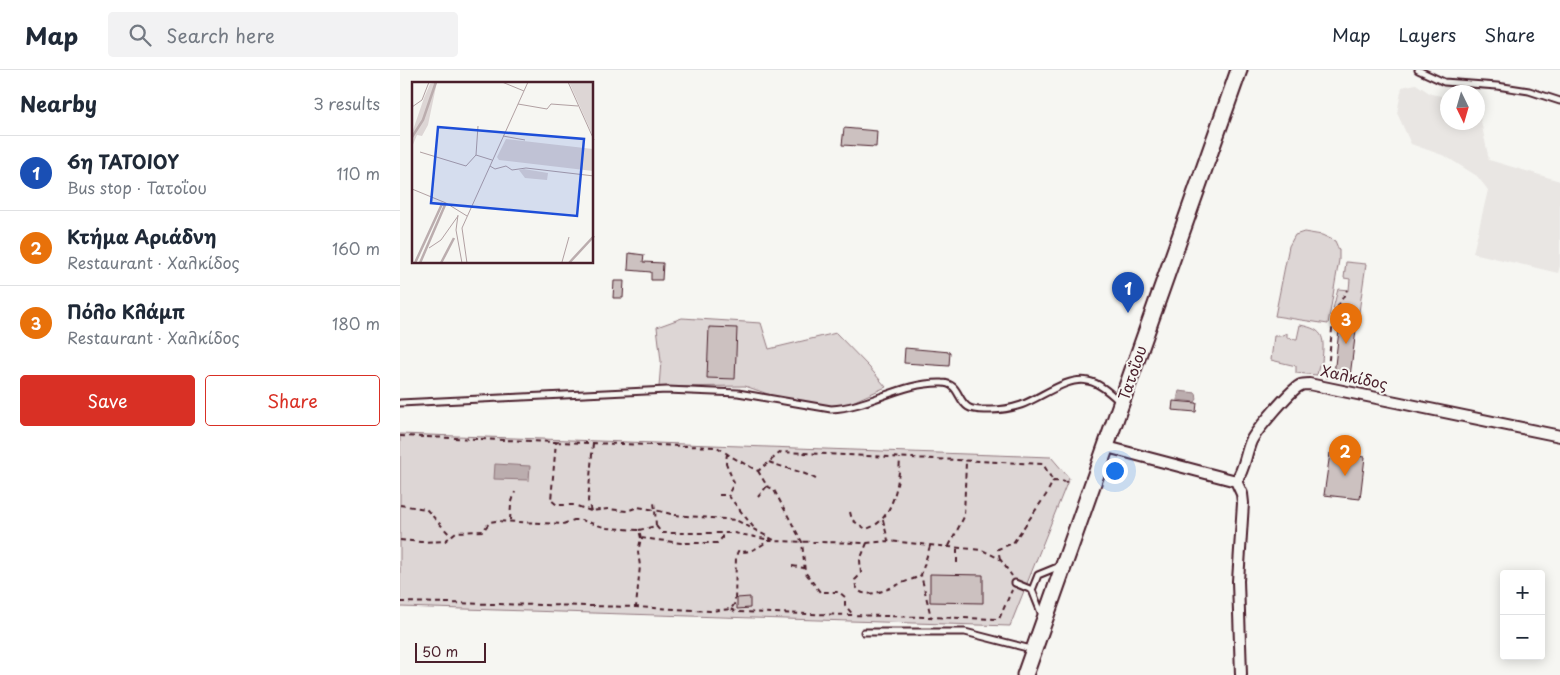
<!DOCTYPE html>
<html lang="en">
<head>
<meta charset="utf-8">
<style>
  body { margin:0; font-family:"Playpen Sans",sans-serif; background:#f2f2f3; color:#1f2937 }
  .controls { position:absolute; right:15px; bottom:15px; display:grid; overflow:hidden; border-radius:5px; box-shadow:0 2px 12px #0003 }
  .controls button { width:45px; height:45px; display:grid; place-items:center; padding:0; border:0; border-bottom:1px solid #e0e1e3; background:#fff; color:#1f2937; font:25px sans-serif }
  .compass { position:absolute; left:1040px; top:15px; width:45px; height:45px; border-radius:50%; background:#fff; box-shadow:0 2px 12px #0003; rotate:175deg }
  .scale { position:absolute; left:15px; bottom:12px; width:71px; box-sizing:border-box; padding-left:5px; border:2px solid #4a1f2b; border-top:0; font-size:14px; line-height:18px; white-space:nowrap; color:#4a1f2b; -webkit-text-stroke:4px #f6f6f2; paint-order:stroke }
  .you { position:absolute; left:714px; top:400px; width:18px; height:18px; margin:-12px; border:4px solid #fff; border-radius:50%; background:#1a73e8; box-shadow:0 0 0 8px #1a73e833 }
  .badge { display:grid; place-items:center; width:32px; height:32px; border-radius:50%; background:#d93025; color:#fff; font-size:16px; font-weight:700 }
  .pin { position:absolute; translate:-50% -41px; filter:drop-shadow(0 1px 2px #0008) }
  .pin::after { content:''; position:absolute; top:26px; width:18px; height:15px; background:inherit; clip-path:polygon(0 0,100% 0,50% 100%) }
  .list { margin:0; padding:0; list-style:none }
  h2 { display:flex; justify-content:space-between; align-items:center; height:65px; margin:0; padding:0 20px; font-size:21px }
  h2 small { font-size:16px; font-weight:400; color:#747a83 }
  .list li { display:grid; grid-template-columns:32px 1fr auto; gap:15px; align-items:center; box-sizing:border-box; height:75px; padding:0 20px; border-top:1px solid #e0e1e3 }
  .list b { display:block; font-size:19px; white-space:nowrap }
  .list p { margin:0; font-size:16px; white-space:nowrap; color:#747a83 }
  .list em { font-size:16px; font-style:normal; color:#747a83 }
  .actions { display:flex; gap:10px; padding:15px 20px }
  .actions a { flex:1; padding:11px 0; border:1px solid #d93025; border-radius:5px; text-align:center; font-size:18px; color:#d93025 }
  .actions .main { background:#d93025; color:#fff }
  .icon { flex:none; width:28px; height:28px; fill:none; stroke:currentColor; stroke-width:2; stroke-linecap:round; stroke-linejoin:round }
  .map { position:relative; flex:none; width:1160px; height:605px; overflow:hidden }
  header { display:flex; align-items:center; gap:30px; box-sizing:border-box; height:70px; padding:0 25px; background:#fff; border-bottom:1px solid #e0e1e3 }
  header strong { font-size:24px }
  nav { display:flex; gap:28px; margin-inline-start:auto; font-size:18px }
  .search { width:350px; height:45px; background:#f2f2f3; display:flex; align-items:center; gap:12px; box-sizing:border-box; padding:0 18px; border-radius:5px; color:#747a83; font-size:19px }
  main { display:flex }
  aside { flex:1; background:#fff }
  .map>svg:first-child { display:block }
  .built { fill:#e9e6e3 }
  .green { fill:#ddd6d5; stroke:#947a80 }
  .water { fill:#bbadae; stroke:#8e747a }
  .building { fill:#ccc1c0; stroke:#4a1f2b }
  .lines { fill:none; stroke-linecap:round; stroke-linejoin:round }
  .lane-casing { stroke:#4a1f2b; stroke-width:9 }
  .street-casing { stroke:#4a1f2b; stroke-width:14 }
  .secondary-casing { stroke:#4a1f2b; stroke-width:19 }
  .path { stroke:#4a1f2b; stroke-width:2; stroke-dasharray:5 4; stroke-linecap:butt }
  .lane { stroke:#f6f6f2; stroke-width:5 }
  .street { stroke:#f6f6f2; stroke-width:10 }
  .secondary { stroke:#f6f6f2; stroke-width:15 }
  .labels { text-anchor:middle; stroke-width:4; stroke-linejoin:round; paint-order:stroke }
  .street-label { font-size:15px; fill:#4a1f2b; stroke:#f6f6f2 }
  .inset-river { fill:none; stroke:#bbadae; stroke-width:2.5 }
  .inset-road { fill:none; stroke:#b1a0a2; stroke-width:1 }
  .view { fill:#1d4ed8; fill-opacity:0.15; stroke:#1d4ed8; stroke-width:2.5 }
  .inset-edge { fill:none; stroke:#4a1f2b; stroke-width:2.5 }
</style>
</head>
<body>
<header>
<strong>Map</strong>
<div class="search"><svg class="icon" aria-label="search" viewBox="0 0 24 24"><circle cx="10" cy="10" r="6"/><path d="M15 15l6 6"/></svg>Search here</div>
<nav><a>Map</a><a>Layers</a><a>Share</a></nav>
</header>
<main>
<aside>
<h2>Nearby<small>3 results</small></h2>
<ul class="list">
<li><span class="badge" style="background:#1a4fb4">1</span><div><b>6η ΤΑΤΟΙΟΥ</b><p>Bus stop · Τατοΐου</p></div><em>110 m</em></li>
<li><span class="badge" style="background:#e8710a">2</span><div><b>Κτήμα Αριάδνη</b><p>Restaurant · Χαλκίδος</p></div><em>160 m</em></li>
<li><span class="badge" style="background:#e8710a">3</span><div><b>Πόλο Κλάμπ</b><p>Restaurant · Χαλκίδος</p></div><em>180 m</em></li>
</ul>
<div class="actions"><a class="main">Save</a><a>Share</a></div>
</aside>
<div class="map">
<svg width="1160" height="605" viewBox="0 0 1160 605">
  <rect width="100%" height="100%" fill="#f6f6f2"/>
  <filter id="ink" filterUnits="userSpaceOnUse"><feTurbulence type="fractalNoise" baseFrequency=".02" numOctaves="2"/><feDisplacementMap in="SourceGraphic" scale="10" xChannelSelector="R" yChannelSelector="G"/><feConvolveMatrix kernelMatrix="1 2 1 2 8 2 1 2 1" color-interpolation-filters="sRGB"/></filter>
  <g filter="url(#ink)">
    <path class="built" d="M 1016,14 L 1031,24 L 1047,27 L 1048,52 L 1078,52 L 1078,37 L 1089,90 L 1160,111 L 1160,196 L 1158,203 L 1073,183 L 1088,120 L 1077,106 L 1045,86 L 1011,74 L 997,43 L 1002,17 Z"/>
    <path class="green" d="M 904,162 L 922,165 L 935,171 L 939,180 L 939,190 L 928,254 L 875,246 L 889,176 L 895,165 Z
      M 946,192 L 966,194 L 959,242 L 933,239 L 938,219 L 949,220 L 950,209 L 944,208 Z
      M 282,248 L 361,253 L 369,279 L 436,263 L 469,297 L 486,317 L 450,333 L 429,338 L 388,331 L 345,316 L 259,317 L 261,291 L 257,257 Z
      M 900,255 C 926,260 924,268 922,292 L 919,295 L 917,305 L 896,303 L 896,296 L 871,290 L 874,266 L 880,266 L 887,263 L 887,268 L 897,269 Z
      M 0,364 L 651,387 L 669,408 L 610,556 L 0,537 Z"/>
    <path class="water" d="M 779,321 L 796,323 L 797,329 L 795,332 L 777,330 Z
      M 95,394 L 130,396 L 129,410 L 94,409 Z"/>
    <path class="building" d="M 444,58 L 477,61 L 476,77 L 442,75 Z
      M 229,183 L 244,185 L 243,192 L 263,193 L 262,210 L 251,210 L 251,202 L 228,200 Z
      M 214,211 L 224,211 L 223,228 L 213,228 Z
      M 941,243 L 958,245 L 950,306 L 934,304 Z
      M 309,257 L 337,258 L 335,309 L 307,308 Z
      M 505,278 L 550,282 L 549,296 L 504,293 Z
      M 773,331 L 797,333 L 796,342 L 772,340 Z
      M 930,383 L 965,387 L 960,429 L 924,425 Z
      M 530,504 L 583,505 L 583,533 L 530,532 Z
      M 350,527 L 350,538 L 337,539 L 337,528 Z"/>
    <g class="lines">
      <defs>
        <path id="lane" d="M 1018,0 L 1044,12 L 1097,16 L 1129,21 L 1160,31
          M 0,333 L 267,320 L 338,323 L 431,339 C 470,337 501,312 542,313 C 559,313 557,330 568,337 C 574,341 584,340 591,340 C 600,340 612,338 621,335 C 641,328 667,306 688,311 C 700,313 711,324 720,332
          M 615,513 L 632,520
          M 642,545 L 632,520 L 638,505 L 660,496
          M 464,562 L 565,562 L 631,579"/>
        <path id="street" d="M 707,377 L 836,411 C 845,399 845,385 851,371 C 856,361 892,318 901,315 C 903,314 906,314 909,314 L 1160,366
          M 836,411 L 842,424 L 843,433 L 838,511 L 841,605"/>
        <path id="secondary" d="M 625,605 C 698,404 766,201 839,0"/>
      </defs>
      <use href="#lane" class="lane-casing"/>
      <use href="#street" class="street-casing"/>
      <use href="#secondary" class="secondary-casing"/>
      <path class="path" d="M 927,308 L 933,250 L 936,240 L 947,220
        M 0,366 L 156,372 L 151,430 L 157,435 L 174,435 L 191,441 L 208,439 L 227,441 L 238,437 L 255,440 L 254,433
        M 156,372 L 317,377 L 332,387 L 358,401 L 381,382 L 643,394 L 653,411
        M 327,383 L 326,393 L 334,413 L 328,425
        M 369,392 C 386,399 404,401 419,411
        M 653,411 L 669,412
        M 367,416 L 374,420 L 402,472 L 405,502 L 420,522 L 439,522 L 445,527 L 445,535 L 453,545
        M 319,425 L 328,425 L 354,458
        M 358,427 L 367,416 L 358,401
        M 0,435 L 26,439 L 51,466
        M 191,441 L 188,431 L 193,373
        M 450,442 L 452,450 L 466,459 C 493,452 499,413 500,388
        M 110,450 L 111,435 L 115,422
        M 483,450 L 488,470
        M 256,456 L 262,463 L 334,463 L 371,470
        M 239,460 L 256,456 L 255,440 L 275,445 L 336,450 L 374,470
        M 241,468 L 281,473 L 317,473 L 322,468 L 322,463
        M 0,470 L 21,472 L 45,471 L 56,462 L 83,461 L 90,452 L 96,451 L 163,454 L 174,450 L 181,450 L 207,458 L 239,460 L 241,468 L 238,482 L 240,496 L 236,537
        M 467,473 L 460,490 L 461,504 L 455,510 C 456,536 490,518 502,513 C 509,510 515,509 521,505
        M 530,476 L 521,505 L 531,547
        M 549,476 L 564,447 L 566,391
        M 600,489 L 598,479 L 613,473 L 646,425 L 653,411
        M 557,493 L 557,478
        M 392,496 L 404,498
        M 0,532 L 236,537 L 310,541 L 331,539 L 335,533 L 336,486 L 338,481 C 349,484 359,477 368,471 L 467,473 L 488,471 L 582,480 L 600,489 L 612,506
        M 331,539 L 336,542 L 599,549 L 612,520"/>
      <use href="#lane" class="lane"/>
      <use href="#street" class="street"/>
      <use href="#secondary" class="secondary"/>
    </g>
  </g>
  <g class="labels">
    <g class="street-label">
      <text transform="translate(733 303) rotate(-71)" y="5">Τατοΐου</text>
      <text transform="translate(954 308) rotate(12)" y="5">Χαλκίδος</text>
    </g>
  </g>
  <g transform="translate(12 12)">
    <rect width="181" height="181" fill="#f6f6f2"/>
    <path d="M 25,0 L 16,43 L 10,54 L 5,53 L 0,65 L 0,51 L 12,16 L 18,2 ZM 157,0 L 181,0 L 181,54 ZM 94,57 L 181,67 L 181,89 L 87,78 L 85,75 ZM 112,87 L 136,91 L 135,98 L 113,96 L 107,88 Z" fill="#ddd6d5"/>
    <path class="inset-river" d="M 0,55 L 11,38 L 24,0M 3,181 L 30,122 L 33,123 L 8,181M 29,181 L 42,156M 157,181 L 182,154"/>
    <path class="inset-road" d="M 90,0 L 112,9M 156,0 L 182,58M 106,22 L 135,27 L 139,22 L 166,24M 0,25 L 10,18 L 17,0M 91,54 L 113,58M 8,70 L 54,84 L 64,73 L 80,78M 64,73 L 66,44M 78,84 L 83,87 L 94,84 L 100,88 L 114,86 L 182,94M 0,107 L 34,121 L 55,134M 46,133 L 44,148 L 50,181M 17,166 L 29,158 L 46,134M 150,180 L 157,155M 55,181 L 50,146 L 116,0"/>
    <path class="view" d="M 26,45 L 172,57 L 165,134 L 19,121 Z"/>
    <rect width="181" height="181" class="inset-edge"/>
  </g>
</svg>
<div class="controls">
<button>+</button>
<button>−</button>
</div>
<svg class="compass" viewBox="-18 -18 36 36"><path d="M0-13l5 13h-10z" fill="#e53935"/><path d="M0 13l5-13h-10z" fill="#747a83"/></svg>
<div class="scale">50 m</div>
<div class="you"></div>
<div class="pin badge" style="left:728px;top:243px;background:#1a4fb4">1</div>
<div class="pin badge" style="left:945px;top:406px;background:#e8710a">2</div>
<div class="pin badge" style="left:946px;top:274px;background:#e8710a">3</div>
</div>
</main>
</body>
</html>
